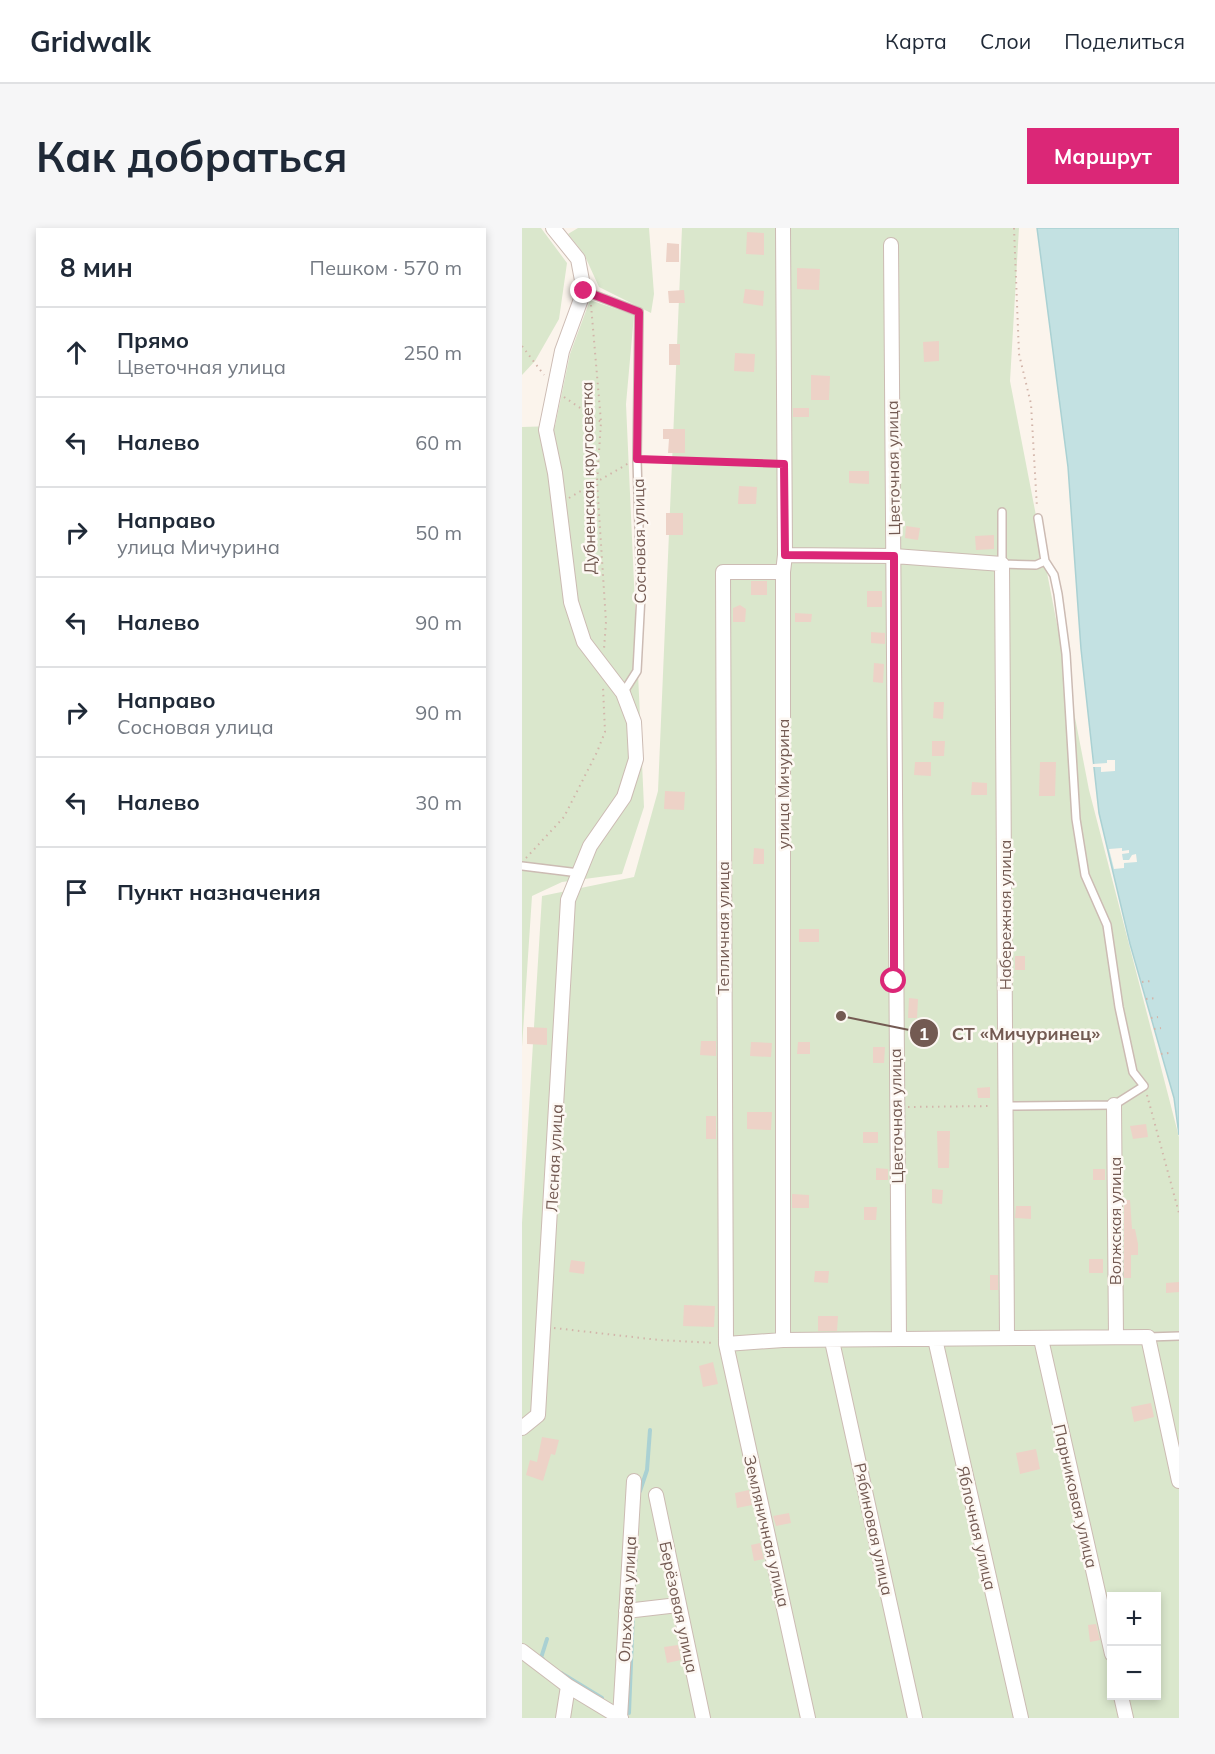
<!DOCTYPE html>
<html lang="ru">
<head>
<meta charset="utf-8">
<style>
  body { margin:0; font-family:Mulish,sans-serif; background:#f6f6f7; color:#1f2937 }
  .controls { position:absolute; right:18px; bottom:18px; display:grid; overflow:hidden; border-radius:0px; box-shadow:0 3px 9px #0003 }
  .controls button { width:54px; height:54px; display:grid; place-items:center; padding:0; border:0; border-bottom:2px solid #e0e1e3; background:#fff; color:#1f2937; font:30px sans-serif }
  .stop { position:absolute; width:18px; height:18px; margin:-14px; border:4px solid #db2777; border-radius:50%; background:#fff }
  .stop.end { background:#db2777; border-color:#fff; box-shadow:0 2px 6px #0008 }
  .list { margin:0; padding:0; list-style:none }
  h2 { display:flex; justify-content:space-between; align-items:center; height:78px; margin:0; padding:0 24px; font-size:26px }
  h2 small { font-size:20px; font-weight:400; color:#747a83 }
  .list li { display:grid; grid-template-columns:39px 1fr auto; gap:18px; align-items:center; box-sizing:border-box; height:90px; padding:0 24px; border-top:2px solid #e0e1e3 }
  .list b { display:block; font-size:22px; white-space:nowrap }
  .list p { margin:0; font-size:20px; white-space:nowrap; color:#747a83 }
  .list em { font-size:20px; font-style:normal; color:#747a83 }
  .icon { flex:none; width:33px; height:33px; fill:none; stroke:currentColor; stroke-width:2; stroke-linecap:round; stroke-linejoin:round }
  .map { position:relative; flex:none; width:657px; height:1490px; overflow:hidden; border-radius:0px }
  header { display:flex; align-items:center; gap:36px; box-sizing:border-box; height:84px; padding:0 30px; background:#fff; border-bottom:2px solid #e0e1e3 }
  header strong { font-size:28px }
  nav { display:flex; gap:33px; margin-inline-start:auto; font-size:21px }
  .intro { display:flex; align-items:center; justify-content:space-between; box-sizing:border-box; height:144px; padding:0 36px }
  h1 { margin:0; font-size:42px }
  .button { padding:15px 27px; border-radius:0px; background:#db2777; color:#fff; font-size:21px; font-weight:700 }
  main { display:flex; gap:36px; padding:0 36px }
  aside { flex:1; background:#fff; border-radius:0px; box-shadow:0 3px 9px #0003 }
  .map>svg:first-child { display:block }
  .green { fill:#dae7cc; fill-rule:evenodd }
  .water { fill:#c3e1e2; stroke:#aad1d3; stroke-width:1.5 }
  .pier { fill:#fbf4ec }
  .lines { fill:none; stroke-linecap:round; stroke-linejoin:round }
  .stream { stroke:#aad1d3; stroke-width:4 }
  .building { fill:#edd2c7 }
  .lane-casing { stroke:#ccbbb3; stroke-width:10 }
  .street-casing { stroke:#ccbbb3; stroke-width:16 }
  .path { stroke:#d2b5aa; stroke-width:2; stroke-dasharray:1.5 4.5; stroke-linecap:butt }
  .lane { stroke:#fff; stroke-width:7 }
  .street { stroke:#fff; stroke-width:14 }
  .route { stroke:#db2777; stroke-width:8 }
  .labels { text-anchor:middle; stroke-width:5; stroke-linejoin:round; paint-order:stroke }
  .street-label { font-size:16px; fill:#735a52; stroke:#fdf8f3 }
  .leader { fill:none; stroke:#735a52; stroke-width:2 }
  .callout-dot { fill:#735a52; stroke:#fdf8f3; stroke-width:2 }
  .mark-label { font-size:18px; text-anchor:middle; font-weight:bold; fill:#fff }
  .callout-label { font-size:18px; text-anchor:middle; font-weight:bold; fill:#735a52; stroke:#fdf8f3; stroke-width:5; stroke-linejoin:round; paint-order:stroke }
</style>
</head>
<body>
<header>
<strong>Gridwalk</strong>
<nav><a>Карта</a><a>Слои</a><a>Поделиться</a></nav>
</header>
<div class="intro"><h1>Как добраться</h1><a class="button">Маршрут</a></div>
<main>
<aside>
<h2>8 мин<small>Пешком · 570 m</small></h2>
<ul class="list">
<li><svg class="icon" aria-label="ahead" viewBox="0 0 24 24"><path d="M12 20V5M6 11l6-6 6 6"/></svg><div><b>Прямо</b><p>Цветочная улица</p></div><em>250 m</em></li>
<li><svg class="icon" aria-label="left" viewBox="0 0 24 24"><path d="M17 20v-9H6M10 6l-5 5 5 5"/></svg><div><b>Налево</b></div><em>60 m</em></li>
<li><svg class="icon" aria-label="right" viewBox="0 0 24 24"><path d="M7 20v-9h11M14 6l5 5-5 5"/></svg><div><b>Направо</b><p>улица Мичурина</p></div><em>50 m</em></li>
<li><svg class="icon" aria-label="left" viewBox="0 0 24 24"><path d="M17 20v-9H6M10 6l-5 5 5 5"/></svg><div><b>Налево</b></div><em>90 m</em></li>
<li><svg class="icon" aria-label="right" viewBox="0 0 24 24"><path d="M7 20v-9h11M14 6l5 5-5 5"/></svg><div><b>Направо</b><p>Сосновая улица</p></div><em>90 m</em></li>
<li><svg class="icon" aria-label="left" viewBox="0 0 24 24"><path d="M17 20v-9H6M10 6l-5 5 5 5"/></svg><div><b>Налево</b></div><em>30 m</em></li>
<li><svg class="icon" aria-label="arrive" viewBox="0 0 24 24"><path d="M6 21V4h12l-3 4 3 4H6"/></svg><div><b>Пункт назначения</b></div></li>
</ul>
</aside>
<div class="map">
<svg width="657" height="1490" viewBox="0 0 657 1490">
  <rect width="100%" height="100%" fill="#fbf4ec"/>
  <path class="green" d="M 0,0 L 19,0 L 45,35 L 37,91 L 13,133 L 0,147 Z
    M 56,0 L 127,0 L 132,66 L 129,85 L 77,59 L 62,26 L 46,6 Z
    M 160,0 L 497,0 L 488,153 L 567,562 L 657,909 L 657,1490 L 0,1490 L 0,995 L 20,668 L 112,649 L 136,563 ZM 590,1368 L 634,1368 L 634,1468 L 590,1468 Z
    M 68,72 L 112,87 L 104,176 L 122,579 L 100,646 L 40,654 L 10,668 L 0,819 L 0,199 L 33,198 L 48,126 Z"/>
  <path class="water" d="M 515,0 L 657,0 L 657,907 L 652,870 L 608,716 L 577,585 L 559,421 L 546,239 Z"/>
  <path class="pier" d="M 585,532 L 593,532 L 593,543 L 579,544 L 579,539 L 571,539 L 571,536 L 585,535 Z
    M 600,620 L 600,623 L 607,622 L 607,625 L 600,626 L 601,632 L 607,632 L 610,627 L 614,626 L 615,634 L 602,635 L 602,640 L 592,641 L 587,621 Z"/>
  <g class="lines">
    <path class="stream" d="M 118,1263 L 125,1242 L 128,1202
      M 111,1377 L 114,1321
      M 21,1431 L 19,1430 L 25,1411
      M 39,1445 L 80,1470
      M 107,1485 L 111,1384"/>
  </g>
  <path class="building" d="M 225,4 L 242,5 L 242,27 L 224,26 Z
    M 145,15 L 157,16 L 157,34 L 144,34 Z
    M 275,40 L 298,41 L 297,62 L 275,61 Z
    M 223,61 L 242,63 L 241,78 L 221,75 Z
    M 162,62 L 163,75 L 147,75 L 146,63 Z
    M 417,113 L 417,133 L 402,134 L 401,114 Z
    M 147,116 L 158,116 L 158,137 L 147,137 Z
    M 213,125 L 233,126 L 232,144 L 212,143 Z
    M 289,147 L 308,148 L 307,172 L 289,172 Z
    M 271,180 L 287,180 L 287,189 L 271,189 Z
    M 141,201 L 163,201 L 163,225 L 146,225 L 147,211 L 141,211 Z
    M 327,243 L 347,243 L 347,256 L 327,255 Z
    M 217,258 L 235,259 L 234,276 L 216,276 Z
    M 144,285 L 161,285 L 161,307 L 144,307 Z
    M 384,298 L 398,300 L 396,312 L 383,310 Z
    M 472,307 L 472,321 L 454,322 L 453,308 Z
    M 229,353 L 245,353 L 245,367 L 229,367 Z
    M 345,363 L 360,363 L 360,379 L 345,379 Z
    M 218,377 L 224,381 L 223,394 L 211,394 L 211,380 Z
    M 273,385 L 290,386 L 289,394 L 273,394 Z
    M 349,404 L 363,405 L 363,416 L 349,415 Z
    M 352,435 L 362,436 L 361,455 L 351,454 Z
    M 412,474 L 422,474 L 421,491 L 411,490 Z
    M 410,513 L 423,513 L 422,528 L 410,528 Z
    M 393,534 L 409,534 L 409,548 L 392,547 Z
    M 518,534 L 534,534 L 533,568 L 517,568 Z
    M 450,554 L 465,555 L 465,567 L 449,567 Z
    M 143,563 L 163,564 L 162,582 L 142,581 Z
    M 232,620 L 242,621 L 242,636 L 231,636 Z
    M 277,701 L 297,701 L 297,714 L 277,714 Z
    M 493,728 L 503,728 L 503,742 L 493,742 Z
    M 387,770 L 396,771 L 395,790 L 386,790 Z
    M 5,799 L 25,800 L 25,817 L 5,816 Z
    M 179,813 L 194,813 L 194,828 L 178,827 Z
    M 229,814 L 250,815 L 249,829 L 228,828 Z
    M 276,814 L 288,814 L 288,826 L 275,826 Z
    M 351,819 L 363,819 L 362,835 L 351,835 Z
    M 468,859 L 468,870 L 456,870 L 455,860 Z
    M 225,884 L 250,884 L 249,902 L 225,901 Z
    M 184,888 L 194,888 L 194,911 L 184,911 Z
    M 624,896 L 626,909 L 611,911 L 608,898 Z
    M 415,903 L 428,903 L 427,940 L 416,940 Z
    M 341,904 L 356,904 L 356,915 L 341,915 Z
    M 354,940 L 366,941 L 366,952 L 354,952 Z
    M 571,941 L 583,941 L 583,952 L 571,952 Z
    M 410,961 L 421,962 L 420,976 L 410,975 Z
    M 270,966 L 287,967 L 287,980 L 270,980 Z
    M 602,972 L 608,972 L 610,1001 L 613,1001 L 616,1016 L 616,1027 L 609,1027 L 609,1050 L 602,1050 Z
    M 494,978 L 509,978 L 509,991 L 493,990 Z
    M 342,979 L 355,979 L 354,992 L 342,992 Z
    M 567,1031 L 581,1031 L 581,1045 L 567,1045 Z
    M 49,1032 L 63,1034 L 62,1046 L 47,1044 Z
    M 293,1043 L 307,1043 L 306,1055 L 292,1054 Z
    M 468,1047 L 476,1047 L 476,1062 L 468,1062 Z
    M 657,1054 L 657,1064 L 644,1065 L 644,1055 Z
    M 162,1077 L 193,1078 L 192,1099 L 161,1098 Z
    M 296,1088 L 316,1088 L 315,1103 L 296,1103 Z
    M 191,1134 L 196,1156 L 181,1159 L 177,1138 Z
    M 629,1175 L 632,1189 L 612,1194 L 609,1179 Z
    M 20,1209 L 37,1212 L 33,1227 L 29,1226 L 21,1253 L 4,1247 L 8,1232 L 15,1234 Z
    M 514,1221 L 518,1241 L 498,1246 L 494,1225 Z
    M 227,1262 L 230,1277 L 215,1280 L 213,1265 Z
    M 267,1285 L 269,1295 L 254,1298 L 251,1288 Z
    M 238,1315 L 242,1331 L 232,1333 L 229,1317 Z
    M 574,1396 L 578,1412 L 568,1414 L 566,1397 Z
    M 156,1417 L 159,1432 L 145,1435 L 142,1419 Z"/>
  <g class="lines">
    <defs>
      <path id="lane" d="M 62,63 L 117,84 L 115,231 L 119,367 L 115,443 L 101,465
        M 480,284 L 480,336 L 514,337 L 523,333
        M 0,638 L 57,645
        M 484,878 L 592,877 L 622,858 L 611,844 L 597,779 L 585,697 L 563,647 L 554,591 L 544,426 L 536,366 L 532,347 L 523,333 L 516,290
        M 626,1109 L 657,1108"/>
      <path id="street" d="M 261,0 L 263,327 L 261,344 L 261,1112
        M 369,17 L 377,1111
        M 263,327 L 372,328 L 480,336 L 485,1110
        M 261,344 L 201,344 L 204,1116 L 286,1490
        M 592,877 L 594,1109
        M 413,1111 L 499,1490
        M 519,1111 L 590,1426
        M 310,1113 L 393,1490
        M 204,1116 L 261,1112 L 626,1109 L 657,1253
        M 0,1200 L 16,1187 L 46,672 L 68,618 L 102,569 L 114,531 L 112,494 L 101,465 L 62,414 L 49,374 L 33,245 L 24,202 L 40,123 L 62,63 L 56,31 L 31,0
        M 134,1267 L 181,1490
        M 104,1383 L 156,1377
        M 0,1423 L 46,1458 L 99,1490
        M 599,1468 L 604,1490
        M 41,1490 L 46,1458
        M 98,1490 L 112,1253"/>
    </defs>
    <use href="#lane" class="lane-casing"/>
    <use href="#street" class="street-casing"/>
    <path class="path" d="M 492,0 L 497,126 L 509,176 L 515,280
      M 69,77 L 79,194 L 75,254 L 84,394 L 82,421
      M 0,118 L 22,147
      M 42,169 L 79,194
      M 124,231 L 250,235
      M 47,270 L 107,235
      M 4,630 L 42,589 L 75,524 L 83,504 L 81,459
      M 620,754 L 629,753
      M 624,771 L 634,770
      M 629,790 L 636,789
      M 632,801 L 639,800
      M 639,826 L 647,825
      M 625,867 L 657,985
      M 386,879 L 470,878
      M 32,1100 L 137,1112 L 193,1115"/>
    <use href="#lane" class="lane"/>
    <use href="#street" class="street"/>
  </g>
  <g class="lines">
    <path class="route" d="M 62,63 L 117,84 L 115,231 L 262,236 L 263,327 L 372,328 L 372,753"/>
  </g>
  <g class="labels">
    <g class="street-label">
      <text transform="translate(371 240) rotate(-91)" y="6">Цветочная улица</text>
      <text transform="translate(66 250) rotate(-91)" y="6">Дубненская кругосветка</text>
      <text transform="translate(117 313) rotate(-91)" y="6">Сосновая улица</text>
      <text transform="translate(261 556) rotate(-90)" y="6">улица Мичурина</text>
      <text transform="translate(483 687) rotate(-90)" y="6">Набережная улица</text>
      <text transform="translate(201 700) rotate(-90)" y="6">Тепличная улица</text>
      <text transform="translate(374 888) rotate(-91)" y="6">Цветочная улица</text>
      <text transform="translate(32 930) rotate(-87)" y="6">Лесная улица</text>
      <text transform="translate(593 993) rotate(-90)" y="6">Волжская улица</text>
      <text transform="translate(554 1268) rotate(77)" y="6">Парниковая улица</text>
      <text transform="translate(455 1300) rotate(77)" y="6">Яблочная улица</text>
      <text transform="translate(352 1301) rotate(78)" y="6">Рябиновая улица</text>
      <text transform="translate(245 1303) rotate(77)" y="6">Земляничная улица</text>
      <text transform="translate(105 1371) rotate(-87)" y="6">Ольховая улица</text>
      <text transform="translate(157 1379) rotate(78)" y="6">Берёзовая улица</text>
    </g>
  </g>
  <path class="leader" d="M319 788L402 805"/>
  <g class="callout-dot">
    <circle cx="319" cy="788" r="6"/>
    <circle cx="402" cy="805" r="15"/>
  </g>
  <g class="mark-label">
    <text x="402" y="812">1</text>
  </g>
  <g class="callout-label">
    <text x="504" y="812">СТ «Мичуринец»</text>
  </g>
</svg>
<div class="controls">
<button>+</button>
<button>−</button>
</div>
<div class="stop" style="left:372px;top:753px"></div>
<div class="stop end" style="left:62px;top:63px"></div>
</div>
</main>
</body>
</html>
